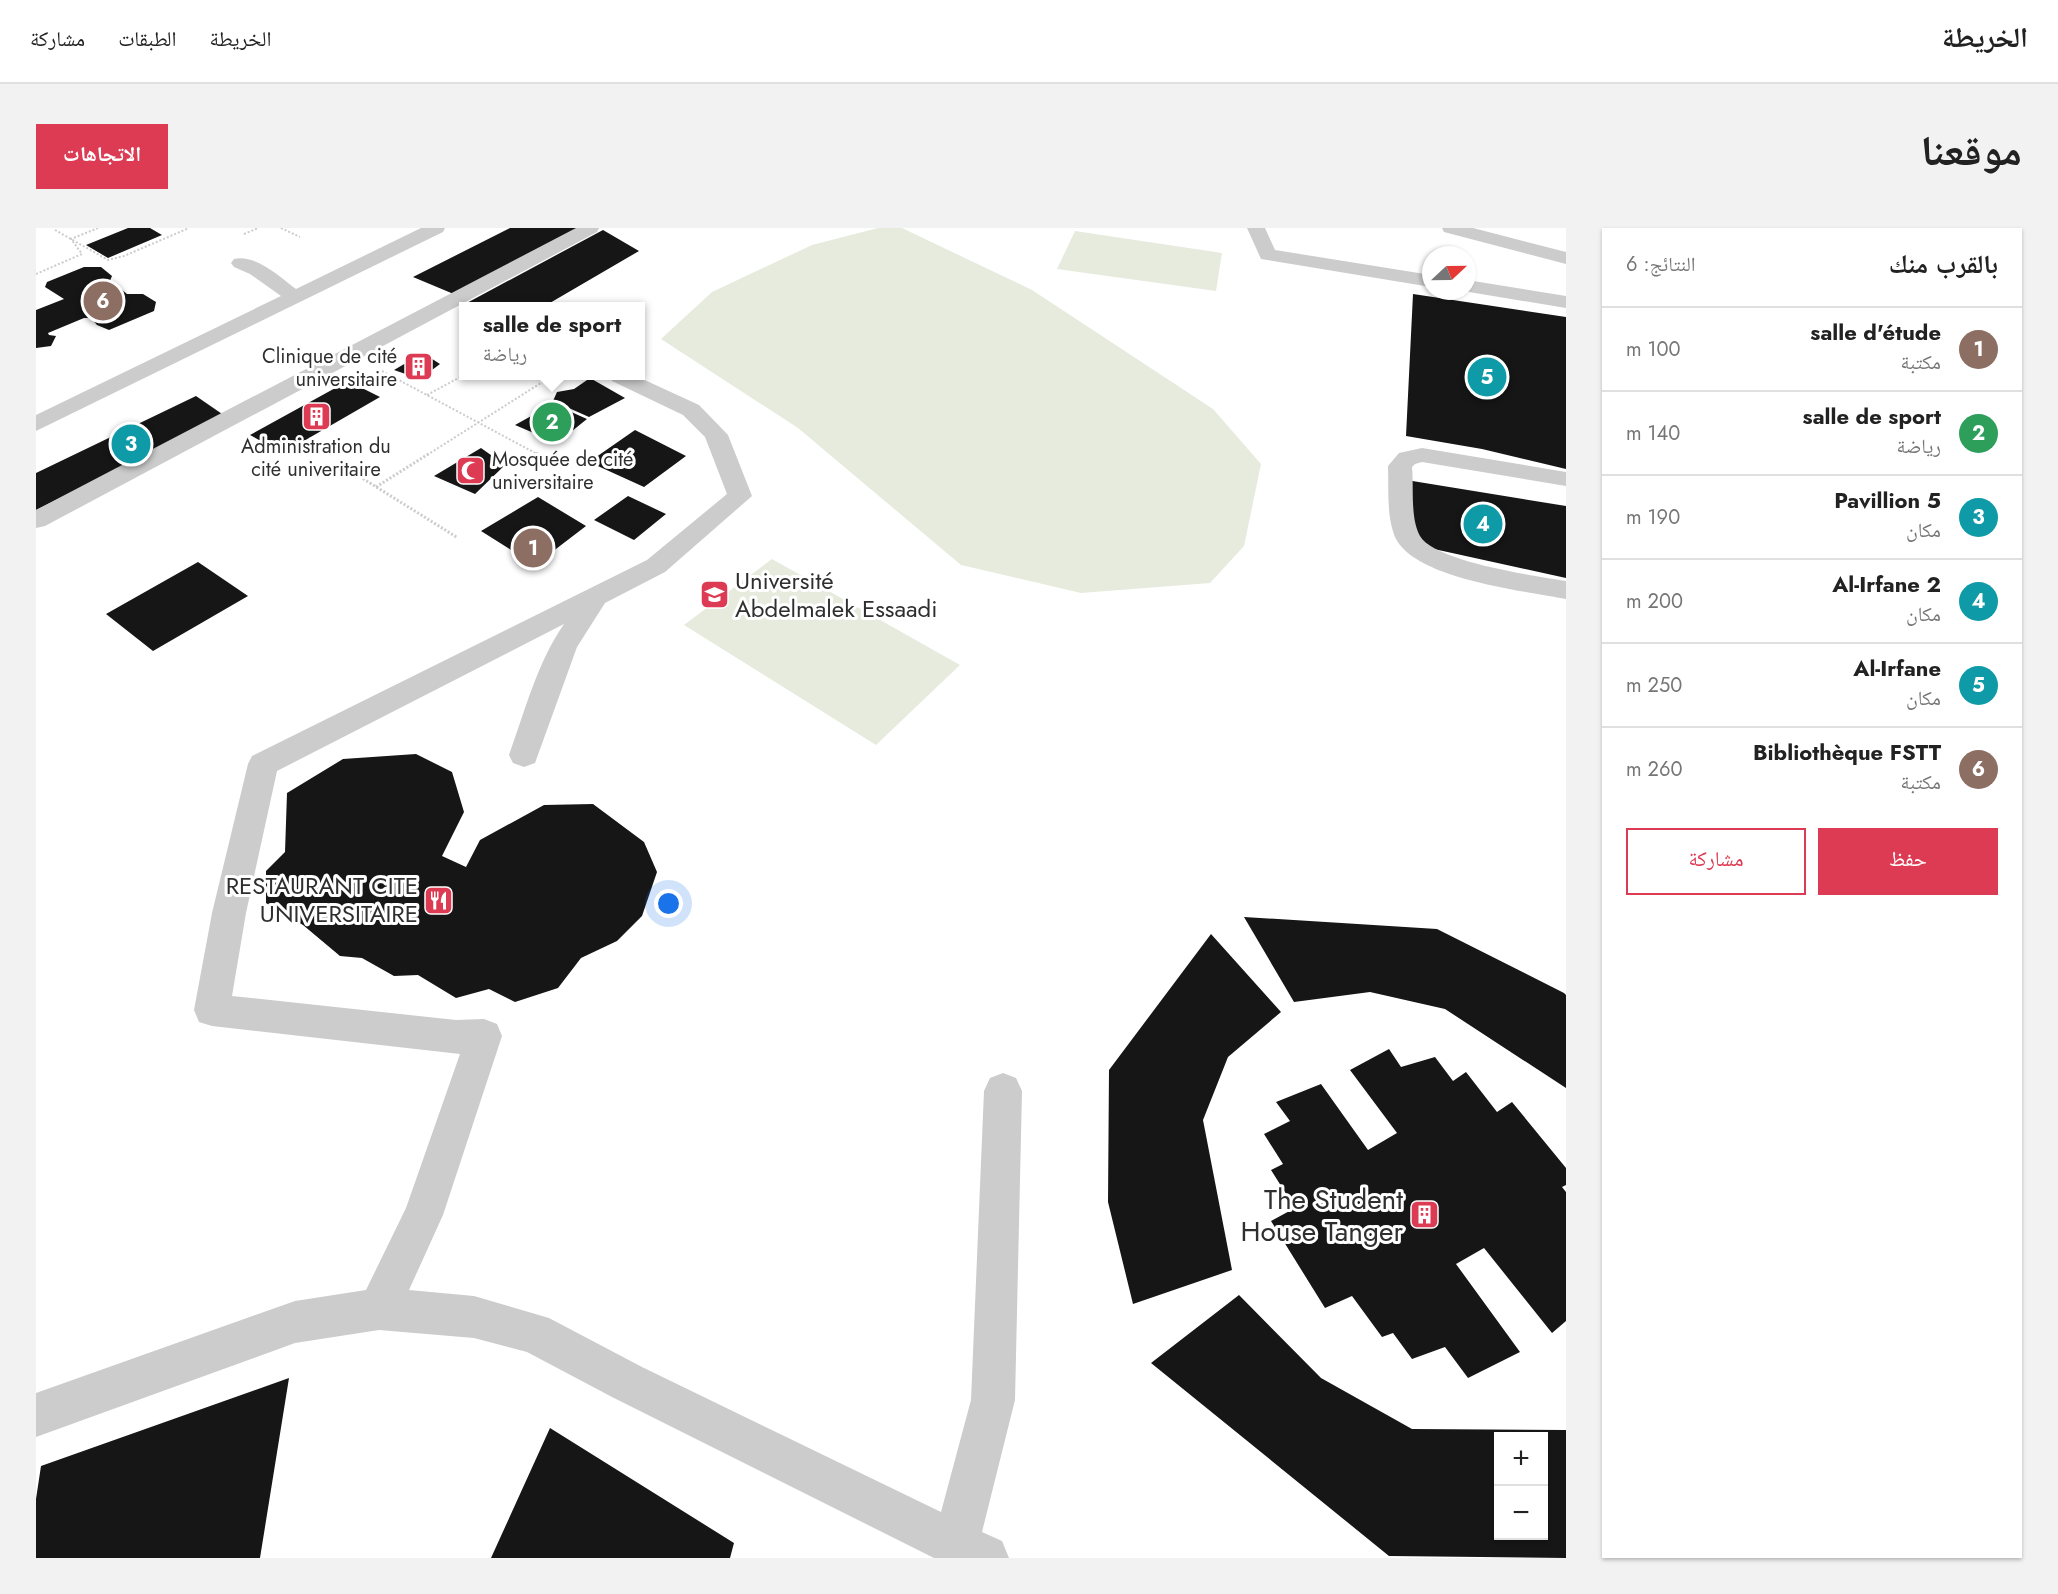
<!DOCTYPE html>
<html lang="ar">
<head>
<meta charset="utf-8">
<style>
  body { margin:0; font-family:Jost,"Noto Naskh Arabic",sans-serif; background:#f2f2f2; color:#222; direction:rtl }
  .controls { position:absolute; right:18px; bottom:18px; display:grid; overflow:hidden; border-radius:0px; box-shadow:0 2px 4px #0004 }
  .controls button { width:54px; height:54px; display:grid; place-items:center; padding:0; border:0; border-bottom:2px solid #e0e0e0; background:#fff; color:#222; font:30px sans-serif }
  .compass { position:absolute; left:1386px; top:18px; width:54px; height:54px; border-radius:50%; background:#fff; box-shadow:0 2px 4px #0004; rotate:68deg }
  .you { position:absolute; left:633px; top:676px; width:21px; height:21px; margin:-15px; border:4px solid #fff; border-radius:50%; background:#1a73e8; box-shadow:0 0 0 9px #1a73e833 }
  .badge { display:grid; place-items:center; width:39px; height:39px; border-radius:50%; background:#dc3b53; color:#fff; font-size:20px; font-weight:700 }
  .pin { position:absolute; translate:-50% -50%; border:3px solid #fff; box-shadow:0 2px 6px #0006 }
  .popup { position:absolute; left:423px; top:74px; width:186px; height:78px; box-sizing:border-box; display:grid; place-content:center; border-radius:0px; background:#fff; filter:drop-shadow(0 2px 4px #0005); font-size:20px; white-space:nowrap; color:#767676 }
  .popup b { font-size:22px; color:#222 }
  .popup::after { content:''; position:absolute; left:50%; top:100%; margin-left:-12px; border:12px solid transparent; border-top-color:#fff }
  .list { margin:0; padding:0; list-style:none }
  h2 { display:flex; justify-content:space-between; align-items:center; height:78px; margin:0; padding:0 24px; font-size:26px }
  h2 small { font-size:20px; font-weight:400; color:#767676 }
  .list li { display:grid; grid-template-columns:39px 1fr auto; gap:18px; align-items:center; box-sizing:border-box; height:84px; padding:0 24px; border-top:2px solid #e0e0e0 }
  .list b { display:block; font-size:22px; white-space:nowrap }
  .list p { margin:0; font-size:20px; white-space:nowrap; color:#767676 }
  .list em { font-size:20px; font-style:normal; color:#767676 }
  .actions { display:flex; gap:12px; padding:18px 24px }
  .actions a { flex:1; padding:14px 0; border:2px solid #dc3b53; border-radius:0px; text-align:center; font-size:21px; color:#dc3b53 }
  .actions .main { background:#dc3b53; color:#fff }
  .map { position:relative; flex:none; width:1530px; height:1330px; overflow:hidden; direction:ltr; border-radius:0px }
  header { display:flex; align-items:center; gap:36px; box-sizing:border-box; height:84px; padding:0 30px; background:#fff; border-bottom:2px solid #e0e0e0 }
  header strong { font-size:28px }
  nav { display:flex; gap:33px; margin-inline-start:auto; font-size:21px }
  .intro { display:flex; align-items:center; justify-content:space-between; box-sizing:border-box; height:144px; padding:0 36px }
  h1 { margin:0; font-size:42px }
  .button { padding:15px 27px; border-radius:0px; background:#dc3b53; color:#fff; font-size:21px; font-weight:700 }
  main { display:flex; gap:36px; padding:0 36px }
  aside { flex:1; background:#fff; border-radius:0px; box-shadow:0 2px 4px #0004 }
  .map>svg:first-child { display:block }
  .green { fill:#e6ebdd }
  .building { fill:#161616; fill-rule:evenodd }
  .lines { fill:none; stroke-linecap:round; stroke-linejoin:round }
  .path-far1 { stroke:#ccc; stroke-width:2; stroke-dasharray:2 2; stroke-linecap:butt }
  .path { stroke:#ccc; stroke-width:3; stroke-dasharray:2 2; stroke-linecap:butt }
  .minor { fill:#ccc; fill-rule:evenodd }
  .labels { text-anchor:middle; stroke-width:6; stroke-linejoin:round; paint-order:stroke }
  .far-poi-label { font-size:20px; fill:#2f2f2f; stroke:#fff; text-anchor:end }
  .poi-label { font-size:24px; fill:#2f2f2f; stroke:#fff; text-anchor:start }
  .near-poi-label { font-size:28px; fill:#2f2f2f; stroke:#fff; text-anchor:end }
</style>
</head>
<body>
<header>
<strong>الخريطة</strong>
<nav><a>الخريطة</a><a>الطبقات</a><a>مشاركة</a></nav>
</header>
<div class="intro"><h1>موقعنا</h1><a class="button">الاتجاهات</a></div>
<main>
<aside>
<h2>بالقرب منك<small>النتائج: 6</small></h2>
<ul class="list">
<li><span class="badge" style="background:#8d6e63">1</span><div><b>salle d'étude</b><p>مكتبة</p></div><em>100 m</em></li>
<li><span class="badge" style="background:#2e9e5b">2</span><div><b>salle de sport</b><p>رياضة</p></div><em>140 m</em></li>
<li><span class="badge" style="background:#0f9aa8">3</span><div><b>Pavillion 5</b><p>مكان</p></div><em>190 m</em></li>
<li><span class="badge" style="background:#0f9aa8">4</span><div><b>Al-Irfane 2</b><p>مكان</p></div><em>200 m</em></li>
<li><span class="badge" style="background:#0f9aa8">5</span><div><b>Al-Irfane</b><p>مكان</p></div><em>250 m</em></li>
<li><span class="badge" style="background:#8d6e63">6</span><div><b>Bibliothèque FSTT</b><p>مكتبة</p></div><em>260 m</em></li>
</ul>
<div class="actions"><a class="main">حفظ</a><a>مشاركة</a></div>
</aside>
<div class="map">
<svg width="1530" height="1330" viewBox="0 0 1530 1330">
  <rect width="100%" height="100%" fill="#fff"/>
  <path class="green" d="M 842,0 L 866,0 L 996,62 L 1177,181 L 1225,236 L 1208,318 L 1174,355 L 1045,365 L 925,337 L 762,200 L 625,111 L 676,64 L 776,17 Z
    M 1039,3 L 1186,25 L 1180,63 L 1021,41 Z
    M 736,331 L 924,437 L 840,517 L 648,397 Z"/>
  <path class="building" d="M 92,0 L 114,0 L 126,7 L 72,30 L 50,17 Z
    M 474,0 L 546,0 L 420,67 L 377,49 Z
    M 567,2 L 603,23 L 507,79 L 432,79 L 429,76 Z
    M 48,39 L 65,39 L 76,48 L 73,55 L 79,56 L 91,66 L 107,66 L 120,74 L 118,83 L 73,102 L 61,97 L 55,90 L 48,90 L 12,105 L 13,107 L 20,108 L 15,118 L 0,120 L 0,82 L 28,71 L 9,59 L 11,54 Z
    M 1377,66 L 1530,89 L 1530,241 L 1446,221 L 1370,208 Z
    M 387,125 L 404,136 L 384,151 L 358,142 Z
    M 554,150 L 589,170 L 553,189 L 517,173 L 521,164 L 538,161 Z
    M 312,153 L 344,169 L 247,225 L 214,207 Z
    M 160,168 L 189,188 L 0,282 L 0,245 Z
    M 517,176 L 551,191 L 521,215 L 479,197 Z
    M 599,202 L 650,228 L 608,259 L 553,234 Z
    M 445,220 L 469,237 L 439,266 L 398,248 Z
    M 1358,250 L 1530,278 L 1530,350 L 1366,314 Z
    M 592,268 L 630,286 L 598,312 L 558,292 Z
    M 502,269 L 550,298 L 499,337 L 445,303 Z
    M 162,334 L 212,368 L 117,423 L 70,386 Z
    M 380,526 L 416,544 L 428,584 L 406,628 L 430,639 L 444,612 L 508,577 L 557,576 L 608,614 L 621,644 L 606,688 L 581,713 L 545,730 L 522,760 L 479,774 L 453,761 L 420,770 L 382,747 L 358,748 L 326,730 L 304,728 L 267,697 L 230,675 L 230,643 L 249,624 L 251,565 L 307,531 Z
    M 1208,689 L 1401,701 L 1528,765 L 1530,767 L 1530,860 L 1409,781 L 1334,764 L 1258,774 Z
    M 1175,706 L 1245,784 L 1192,829 L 1167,892 L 1196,1042 L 1097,1076 L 1072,974 L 1073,842 Z
    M 1353,821 L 1365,839 L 1399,829 L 1417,853 L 1430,844 L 1461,884 L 1476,874 L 1530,940 L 1530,957 L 1526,959 L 1530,964 L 1530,1093 L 1516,1105 L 1448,1020 L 1420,1036 L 1484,1124 L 1432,1150 L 1409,1119 L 1376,1131 L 1357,1105 L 1346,1109 L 1316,1068 L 1289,1080 L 1235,993 L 1259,980 L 1235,942 L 1247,936 L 1228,906 L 1254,893 L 1240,874 L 1285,856 L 1332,922 L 1361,905 L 1314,842 Z
    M 1203,1067 L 1285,1150 L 1376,1201 L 1530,1202 L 1530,1330 L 1353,1328 L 1115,1135 ZM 1462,1208 L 1508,1208 L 1508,1308 L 1462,1308 Z
    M 253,1150 L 224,1330 L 0,1330 L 0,1271 L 5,1238 Z
    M 514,1200 L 698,1315 L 694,1330 L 455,1330 Z"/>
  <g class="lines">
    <path class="path-far1" d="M 245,0 L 264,9
      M 19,2 L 72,32 L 88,28 L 153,0
      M 208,6 L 222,0
      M 0,46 L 46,26 L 35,11 L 62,0
      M 346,143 L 503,227
      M 391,167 L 428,147
      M 391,227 L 516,148"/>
    <path class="path" d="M 500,225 L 528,240
      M 310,240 L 422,310
      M 340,259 L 394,225"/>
    <path class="minor" d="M 385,0 L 409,0 L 407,4 L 0,203 L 0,187 L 245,68 L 214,46 L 198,39 L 195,35 L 198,31 C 220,26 244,49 260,61 Z
      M 540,0 L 563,0 L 561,4 L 9,298 L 0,300 L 0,282 Z
      M 1211,0 L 1229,0 L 1239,22 L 1395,47 L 1395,59 L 1225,31 Z
      M 1406,0 L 1437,0 L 1530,24 L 1530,36 L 1408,4 Z
      M 1431,52 L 1530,68 L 1530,80 L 1427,63 L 1431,63 Z
      M 573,148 L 600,148 L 663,177 L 692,207 L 716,268 L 629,344 L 569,375 L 541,419 L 499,535 L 488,539 L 477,535 L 473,527 C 489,483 501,435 528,396 L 241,543 L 210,685 L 196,768 L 420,792 L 448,791 L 461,796 L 466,808 L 407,987 L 373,1062 L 438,1068 L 513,1090 L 606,1139 L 905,1284 L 935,1172 L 948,863 L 954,850 L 967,845 L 980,850 L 986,863 L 979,1172 L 946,1304 L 966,1313 L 973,1330 L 898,1330 L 576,1169 L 491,1124 L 438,1110 L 343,1102 L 259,1115 L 0,1209 L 0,1165 L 259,1073 L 330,1062 L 370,980 L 424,826 L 176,798 L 163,794 L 158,782 L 176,685 L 212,536 L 216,528 L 611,332 L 691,266 L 669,209 L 647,187 L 576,153 Z
      M 1386,220 L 1530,244 L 1530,258 L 1386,234 L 1379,236 L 1376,239 C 1378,260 1374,290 1384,308 C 1399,334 1500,348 1530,353 L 1530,371 C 1488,363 1381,351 1360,311 C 1350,290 1353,261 1352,238 L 1363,225 Z"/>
  </g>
  <defs>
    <symbol id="building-square" viewBox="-11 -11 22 22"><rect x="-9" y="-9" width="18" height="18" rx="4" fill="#dc3b53" stroke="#fff"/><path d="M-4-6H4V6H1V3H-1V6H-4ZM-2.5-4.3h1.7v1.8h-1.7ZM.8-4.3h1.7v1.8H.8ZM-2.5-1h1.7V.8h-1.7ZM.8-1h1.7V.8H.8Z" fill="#fff"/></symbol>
    <symbol id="mosque-square" viewBox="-11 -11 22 22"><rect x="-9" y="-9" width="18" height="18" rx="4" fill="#dc3b53" stroke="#fff"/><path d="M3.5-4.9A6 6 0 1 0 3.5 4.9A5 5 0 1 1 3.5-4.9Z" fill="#fff"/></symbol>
    <symbol id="university-square" viewBox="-11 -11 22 22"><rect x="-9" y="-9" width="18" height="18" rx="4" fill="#dc3b53" stroke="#fff"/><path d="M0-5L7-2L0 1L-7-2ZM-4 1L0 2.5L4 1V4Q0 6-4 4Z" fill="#fff"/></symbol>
    <symbol id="restaurant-square" viewBox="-11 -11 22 22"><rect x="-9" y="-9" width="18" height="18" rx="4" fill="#dc3b53" stroke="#fff"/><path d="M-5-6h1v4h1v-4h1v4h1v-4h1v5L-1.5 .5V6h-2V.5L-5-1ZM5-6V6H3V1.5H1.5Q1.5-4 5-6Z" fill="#fff"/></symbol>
  </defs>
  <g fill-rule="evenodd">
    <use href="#building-square" x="366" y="122" width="33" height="33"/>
    <use href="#building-square" x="264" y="172" width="33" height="33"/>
    <use href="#mosque-square" x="418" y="226" width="33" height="33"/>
    <use href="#university-square" x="662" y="350" width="33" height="33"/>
    <use href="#restaurant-square" x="386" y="656" width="33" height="33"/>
    <use href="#building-square" x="1372" y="970" width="33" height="33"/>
  </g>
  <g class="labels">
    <g class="far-poi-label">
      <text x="361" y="135">Clinique de cité<tspan x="361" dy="23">universitaire</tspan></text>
      <text x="280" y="225" text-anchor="middle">Administration du<tspan x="280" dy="23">cité univeritaire</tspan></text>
      <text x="456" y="238" text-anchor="start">Mosquée de cité<tspan x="456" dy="23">universitaire</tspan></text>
    </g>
    <g class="poi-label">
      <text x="699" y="361">Université<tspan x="699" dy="28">Abdelmalek Essaadi</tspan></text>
      <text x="382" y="666" text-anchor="end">RESTAURANT CITE<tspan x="382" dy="28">UNIVERSITAIRE</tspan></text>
    </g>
    <g class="near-poi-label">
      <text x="1367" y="981">The Student<tspan x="1367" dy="32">House Tanger</tspan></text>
    </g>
  </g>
</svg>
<div class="controls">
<button>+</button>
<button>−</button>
</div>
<svg class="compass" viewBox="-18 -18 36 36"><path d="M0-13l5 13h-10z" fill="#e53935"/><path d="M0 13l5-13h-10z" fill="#767676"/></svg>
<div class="you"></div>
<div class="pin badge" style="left:497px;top:320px;background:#8d6e63">1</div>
<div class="pin badge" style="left:516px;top:194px;background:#2e9e5b">2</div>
<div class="popup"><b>salle de sport</b>رياضة</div>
<div class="pin badge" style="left:95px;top:216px;background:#0f9aa8">3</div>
<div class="pin badge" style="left:1447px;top:296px;background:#0f9aa8">4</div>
<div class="pin badge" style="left:1451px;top:149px;background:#0f9aa8">5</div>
<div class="pin badge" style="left:67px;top:73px;background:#8d6e63">6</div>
</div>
</main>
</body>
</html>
